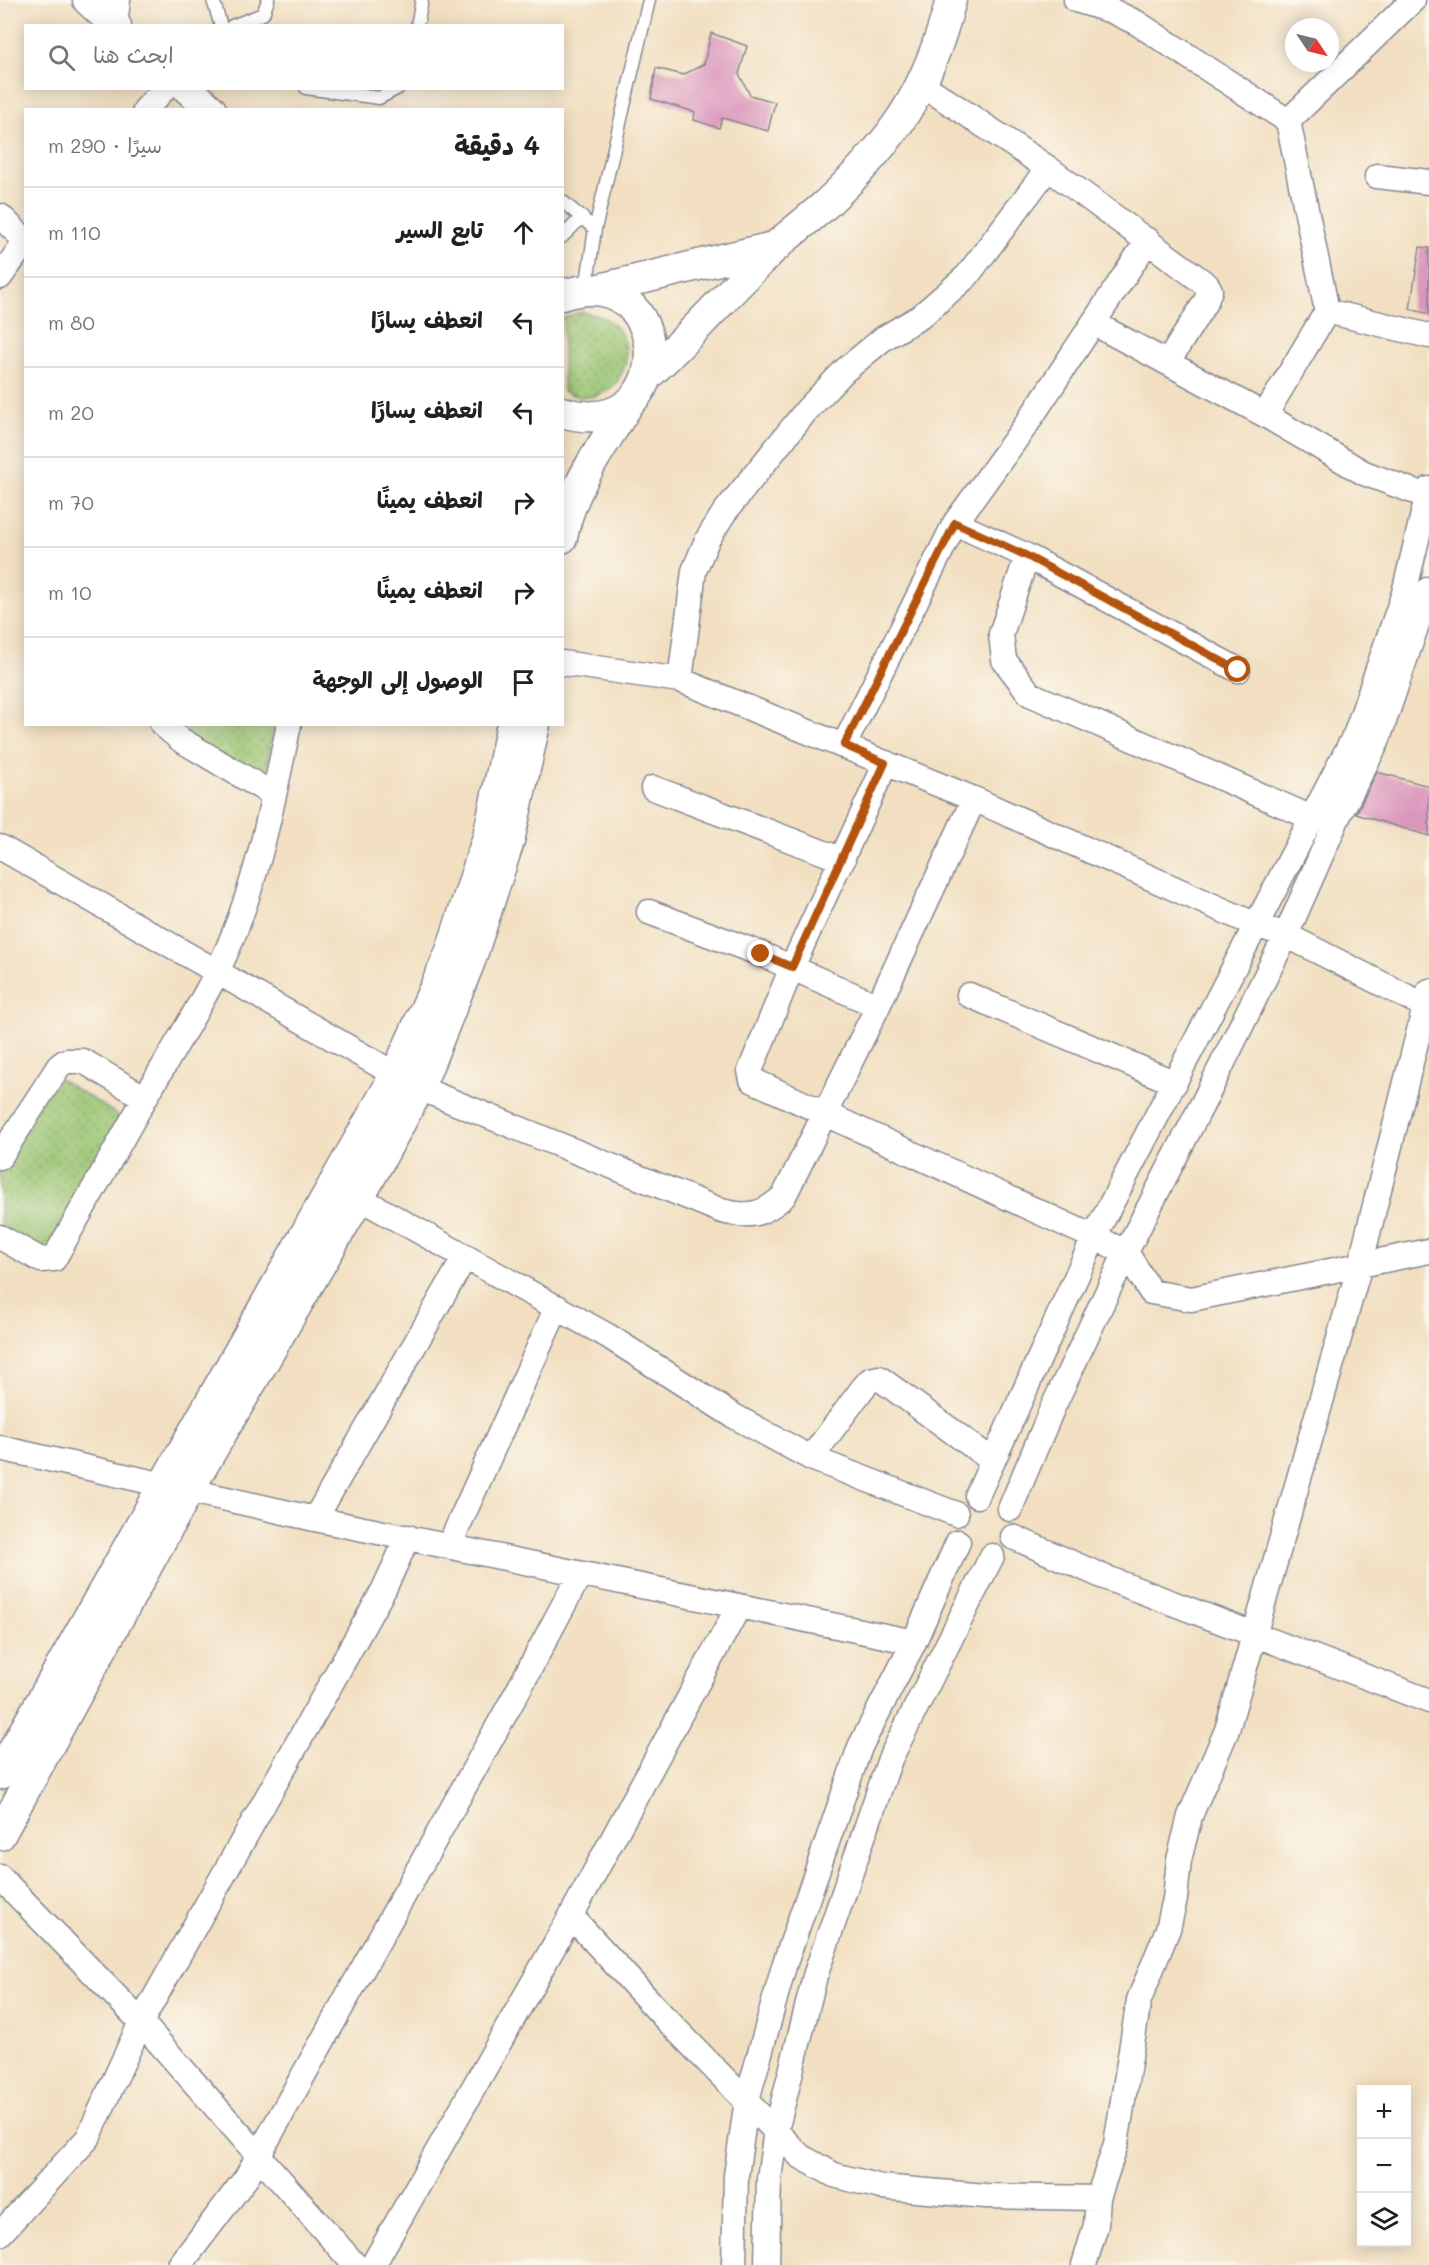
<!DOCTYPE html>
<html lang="ar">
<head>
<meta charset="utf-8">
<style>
  body { margin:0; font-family:Mali,"Playpen Sans Arabic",sans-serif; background:#f6f6f6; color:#202124; direction:rtl }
  .controls { position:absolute; right:18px; bottom:18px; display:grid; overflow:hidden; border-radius:0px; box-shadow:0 3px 15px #0003 }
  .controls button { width:54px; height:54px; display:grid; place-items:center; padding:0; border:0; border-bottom:2px solid #e0e0e0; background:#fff; color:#202124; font:30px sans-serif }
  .compass { position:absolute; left:1285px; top:18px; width:54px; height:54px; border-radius:50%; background:#fff; box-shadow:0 3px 15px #0003; rotate:125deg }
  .stop { position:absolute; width:18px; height:18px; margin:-14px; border:4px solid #b45309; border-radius:50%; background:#fff }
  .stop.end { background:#b45309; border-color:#fff; box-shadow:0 2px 6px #0008 }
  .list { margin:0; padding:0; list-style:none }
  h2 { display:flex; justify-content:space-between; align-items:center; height:78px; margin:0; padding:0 24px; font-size:26px }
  h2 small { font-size:20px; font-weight:400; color:#757577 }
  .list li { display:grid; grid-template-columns:39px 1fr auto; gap:18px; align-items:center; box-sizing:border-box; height:90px; padding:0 24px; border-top:2px solid #e0e0e0 }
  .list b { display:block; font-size:22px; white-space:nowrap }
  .list em { font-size:20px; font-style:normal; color:#757577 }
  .icon { flex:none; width:33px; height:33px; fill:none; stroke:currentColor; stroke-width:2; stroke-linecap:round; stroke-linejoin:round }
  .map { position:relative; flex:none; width:1429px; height:2265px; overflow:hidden; direction:ltr }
  .search { position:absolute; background:#fff; box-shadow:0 3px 15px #0003; left:24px; top:24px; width:540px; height:66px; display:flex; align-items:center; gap:15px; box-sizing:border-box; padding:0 21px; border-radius:0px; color:#757577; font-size:22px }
  .panel { position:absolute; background:#fff; box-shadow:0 3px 15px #0003; left:24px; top:108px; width:540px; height:618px; border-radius:0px; direction:rtl }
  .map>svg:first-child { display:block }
  .grass { fill:url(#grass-dots); stroke:#5a7967; stroke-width:1.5 }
  .building { fill:#db96bc }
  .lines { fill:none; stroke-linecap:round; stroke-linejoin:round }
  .service-casing { stroke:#868790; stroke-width:15 }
  .minor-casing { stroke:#868790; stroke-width:27 }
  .tertiary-casing { stroke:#868790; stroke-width:33 }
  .service { stroke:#fff; stroke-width:12 }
  .minor { stroke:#fff; stroke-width:24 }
  .tertiary { stroke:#fff; stroke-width:30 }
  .route { stroke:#b45309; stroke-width:8 }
</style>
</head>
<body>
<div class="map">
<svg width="1429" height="2265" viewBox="0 0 1429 2265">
  <defs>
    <pattern id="grass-dots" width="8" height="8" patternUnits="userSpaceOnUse" patternTransform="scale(1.5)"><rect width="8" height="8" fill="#98c370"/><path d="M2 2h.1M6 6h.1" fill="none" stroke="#7b9f5f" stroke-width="1.8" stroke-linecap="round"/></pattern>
  </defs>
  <rect width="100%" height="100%" fill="#fbf7ec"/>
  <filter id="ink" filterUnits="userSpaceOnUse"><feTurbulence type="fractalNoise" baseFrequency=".0167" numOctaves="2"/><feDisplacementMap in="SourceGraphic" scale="12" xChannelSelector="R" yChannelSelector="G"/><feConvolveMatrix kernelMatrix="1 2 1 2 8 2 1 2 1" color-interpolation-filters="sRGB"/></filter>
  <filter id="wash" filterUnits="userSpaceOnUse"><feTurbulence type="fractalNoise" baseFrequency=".008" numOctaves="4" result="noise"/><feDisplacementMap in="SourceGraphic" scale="24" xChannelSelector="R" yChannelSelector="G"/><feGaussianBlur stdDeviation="1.35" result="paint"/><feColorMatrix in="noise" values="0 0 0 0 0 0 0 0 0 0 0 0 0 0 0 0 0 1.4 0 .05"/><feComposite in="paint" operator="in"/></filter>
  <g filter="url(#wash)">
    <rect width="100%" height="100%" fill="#f2dfc1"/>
    <path class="grass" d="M 580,312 C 660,319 624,423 563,391 L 563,318 Z
      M 158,724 L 274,725 L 265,781 Z
      M 53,1075 L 126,1120 L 41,1267 L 0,1246 L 0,1159 Z"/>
    <g id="blocks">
      <path class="building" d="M 711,33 L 747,46 L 739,74 L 750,95 L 775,102 L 768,131 L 722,118 L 719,128 L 694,120 L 695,112 L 651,99 L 656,68 L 683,75 L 704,64 Z
        M 1420,247 L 1429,248 L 1429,314 L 1410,309 Z
        M 1377,772 L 1429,786 L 1429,836 L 1356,814 Z"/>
    </g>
  </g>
  <g filter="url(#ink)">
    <use href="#blocks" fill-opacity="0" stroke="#868790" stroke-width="1.5"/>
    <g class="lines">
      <defs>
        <path id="service" d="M 213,0 L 221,26
          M 232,26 L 263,14 L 268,0
          M 417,26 L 422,0
          M 306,88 L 379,98 L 398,88
          M 562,201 L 595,229
          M 562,237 L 582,217
          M 586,289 L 595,229 L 649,0"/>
        <path id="minor" d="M 1076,0 L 1112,11 L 1137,23 L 1288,121 L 1327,311 L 1265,415
          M 115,25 L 118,0
          M 923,85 L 1048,168 L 1207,285 L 1210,290 L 1206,301 L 1168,362
          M 145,110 L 165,88
          M 1288,121 L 1413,0
          M 1377,176 L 1429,182
          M 0,216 L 26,241
          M 0,277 L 26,241
          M 1327,311 L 1429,336
          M 1095,324 L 1265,415 L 1364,473 L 1429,497
          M 955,523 L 1027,556 L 1238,670
          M 1027,556 L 1001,634 L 1004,660 L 1030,694 L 1312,818
          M 562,663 L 680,680 L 974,799 L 1256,925 L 1286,935 L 1429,1008
          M 680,680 L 694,571 L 707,540 L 724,513 L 806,411 L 844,371 L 884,338 L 920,317 L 967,276 L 1048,168
          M 162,724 L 181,740 L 274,795
          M 844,745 L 955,523 L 1026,425 L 1148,240
          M 886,763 L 792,967 L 750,1071 L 752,1080 L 1126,1252 L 1151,1292 L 1191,1299 L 1429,1251
          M 653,788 L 843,860
          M 0,847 L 419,1088 L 722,1211 C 749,1218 763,1215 784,1196 L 878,1006 L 974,799
          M 649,912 L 761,954 L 878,1006
          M 969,995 L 1175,1083
          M 0,1157 L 59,1066 L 66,1061 L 83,1061 L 145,1098 C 169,1056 196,1014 218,970 C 255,894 272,807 289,724
          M 359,1198 L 608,1336 L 732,1415 L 811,1458 L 956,1514
          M 0,1237 L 41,1260 L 54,1259 L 145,1098
          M 0,1448 L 315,1519 L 914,1642
          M 811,1458 L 863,1388 L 870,1380 L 879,1378 L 993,1461
          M 977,1496 L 1097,1231 L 1356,733 L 1404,593 L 1429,489
          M 1010,1509 L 1052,1409 L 1129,1246 L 1205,1099 L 1286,935 L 1338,817 L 1377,742 L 1429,589
          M 315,1519 L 465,1257
          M 1013,1537 L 1104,1577 L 1429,1701
          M 449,1546 L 557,1307
          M 0,1877 L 141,2022 L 355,2265
          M 571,1916 L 662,2015 L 800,2156 L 834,2175 L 881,2187 L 986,2196 L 1098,2198
          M 0,2234 L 88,2138 L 141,2022 L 384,1589 L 408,1537
          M 180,2265 L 246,2178 L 520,1687 L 580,1574
          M 373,2265 L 571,1916 L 739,1606
          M 734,2265 L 736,2176 L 747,2100 L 784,1966 L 860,1747 L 914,1642 L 958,1542
          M 767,2265 L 769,2178 L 776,2131 L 815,1976 L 890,1759 L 992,1556
          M 1084,2265 L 1096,2225 L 1098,2198 L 1116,2144 L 1139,2000 L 1168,1929 L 1175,1899 L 1179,1860 L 1190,1816 L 1227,1730 L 1360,1265 L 1429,991"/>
        <path id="tertiary" d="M 88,0 L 116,26
          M 187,88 L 211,110
          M 595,290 L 777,246
          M 562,295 C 676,258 682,447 562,412
          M 648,375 C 693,334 732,288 776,246 C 792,232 809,219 825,205 C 894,140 927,93 951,0
          M 562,538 C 571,487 603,446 629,403
          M 0,1774 L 396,1074 L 450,954 L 488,837 L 512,724
          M 0,1835 L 188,1491 L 359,1198 L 419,1088 L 470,961 L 509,841 L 535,724"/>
      </defs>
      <use href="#service" class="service-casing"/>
      <use href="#minor" class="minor-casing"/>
      <use href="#tertiary" class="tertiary-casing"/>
      <use href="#service" class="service"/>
      <use href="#minor" class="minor"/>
      <use href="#tertiary" class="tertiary"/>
    </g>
  </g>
  <g class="lines" filter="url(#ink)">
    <path class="route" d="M 761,954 L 792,967 L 885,763 L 844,745 L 955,523 L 1027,556 L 1238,670"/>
  </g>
</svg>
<div class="controls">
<button>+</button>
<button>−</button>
<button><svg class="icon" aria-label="layers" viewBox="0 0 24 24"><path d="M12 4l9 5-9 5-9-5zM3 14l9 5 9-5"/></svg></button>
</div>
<svg class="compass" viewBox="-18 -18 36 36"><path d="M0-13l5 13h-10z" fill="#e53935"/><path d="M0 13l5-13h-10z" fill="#757577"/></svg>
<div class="stop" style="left:1238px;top:670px"></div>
<div class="stop end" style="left:761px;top:954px"></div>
<div class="search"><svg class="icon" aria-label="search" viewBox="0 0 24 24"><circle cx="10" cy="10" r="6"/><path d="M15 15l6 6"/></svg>ابحث هنا</div>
<section class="panel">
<h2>4 دقيقة<small>سيرًا · 290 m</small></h2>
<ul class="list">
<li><svg class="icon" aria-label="ahead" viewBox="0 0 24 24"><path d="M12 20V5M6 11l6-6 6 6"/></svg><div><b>تابع السير</b></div><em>110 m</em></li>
<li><svg class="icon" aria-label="left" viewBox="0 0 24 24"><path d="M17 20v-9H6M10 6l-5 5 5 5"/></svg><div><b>انعطف يسارًا</b></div><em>80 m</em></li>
<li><svg class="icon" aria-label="left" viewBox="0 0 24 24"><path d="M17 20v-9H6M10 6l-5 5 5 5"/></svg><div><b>انعطف يسارًا</b></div><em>20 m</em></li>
<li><svg class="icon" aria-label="right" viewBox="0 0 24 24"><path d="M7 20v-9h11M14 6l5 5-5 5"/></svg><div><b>انعطف يمينًا</b></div><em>70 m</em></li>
<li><svg class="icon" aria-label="right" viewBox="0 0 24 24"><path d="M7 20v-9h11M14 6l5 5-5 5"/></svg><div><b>انعطف يمينًا</b></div><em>10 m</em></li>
<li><svg class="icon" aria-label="arrive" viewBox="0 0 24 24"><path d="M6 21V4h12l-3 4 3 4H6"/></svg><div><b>الوصول إلى الوجهة</b></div></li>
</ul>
</section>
</div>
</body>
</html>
